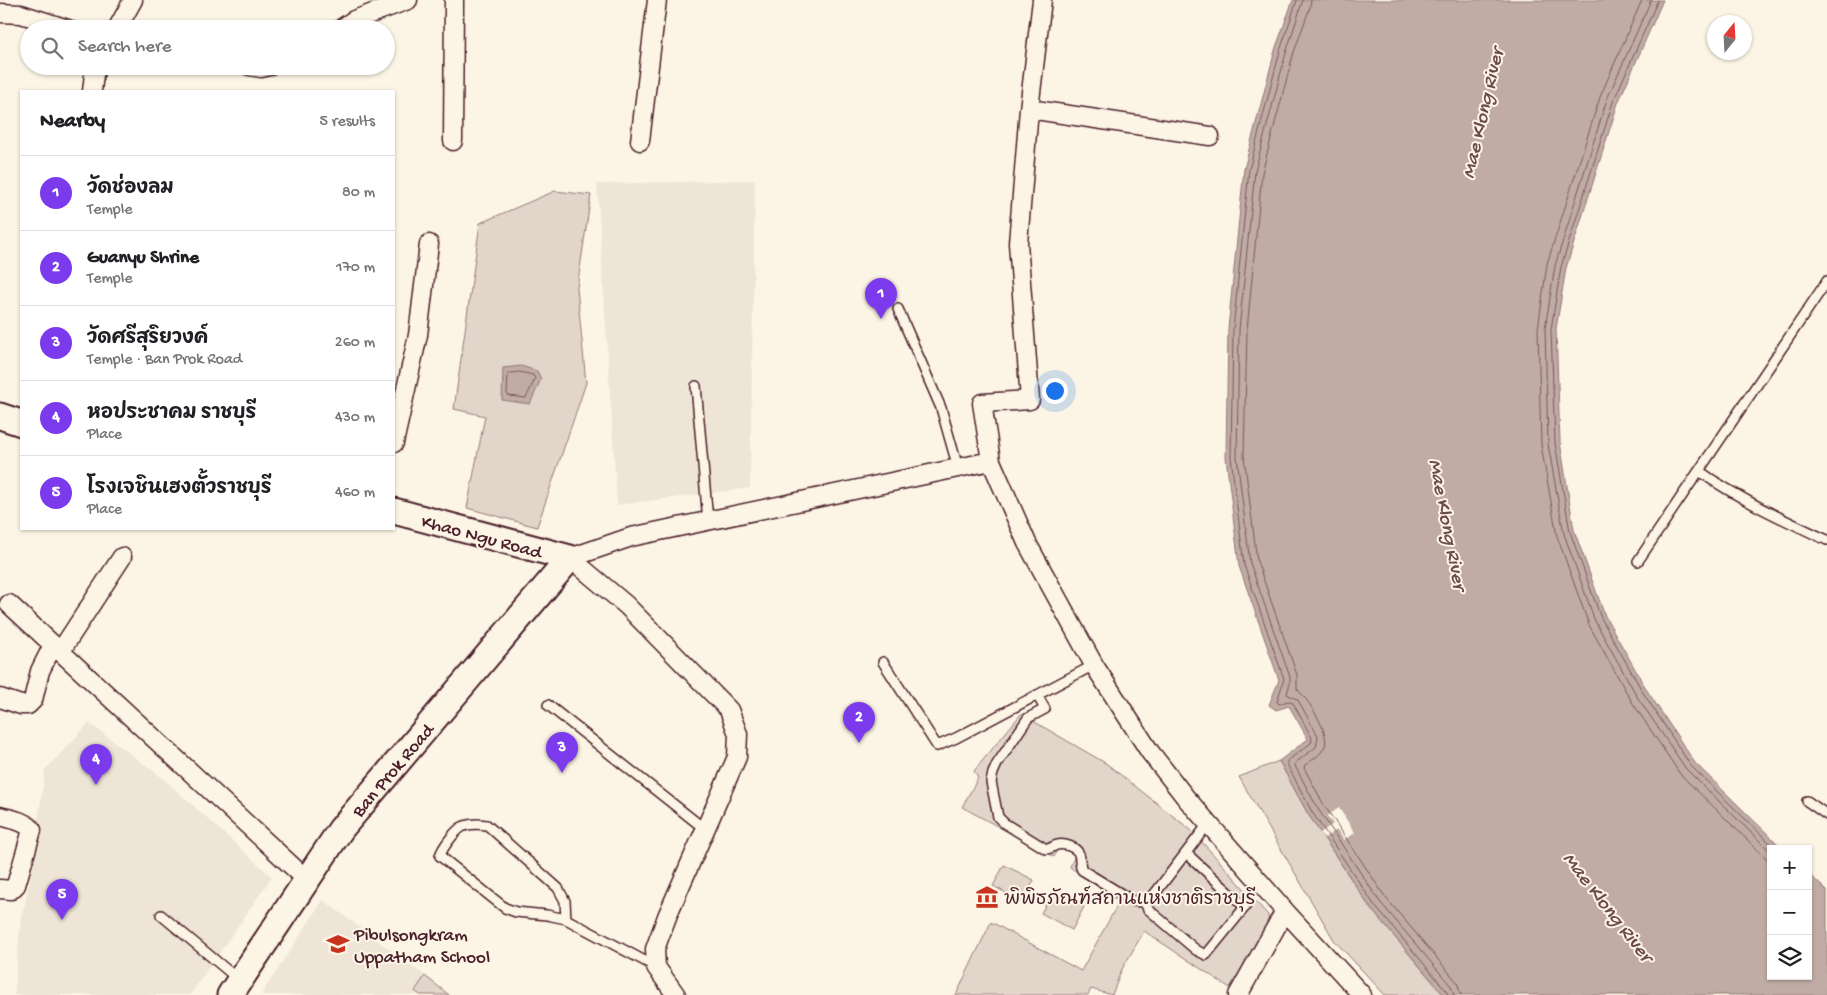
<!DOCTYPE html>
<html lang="en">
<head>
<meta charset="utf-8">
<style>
  body { margin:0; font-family:"Gochi Hand","Playpen Sans Thai",sans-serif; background:#f2f2f2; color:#202124 }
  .controls { position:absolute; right:15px; bottom:15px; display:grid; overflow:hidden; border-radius:0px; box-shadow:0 1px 4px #0004 }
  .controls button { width:45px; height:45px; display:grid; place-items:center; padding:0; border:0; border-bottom:1px solid #e0e0e0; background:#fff; color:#202124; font:25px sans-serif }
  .compass { position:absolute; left:1707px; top:15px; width:45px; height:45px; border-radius:50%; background:#fff; box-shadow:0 1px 4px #0004; rotate:18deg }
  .you { position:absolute; left:1054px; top:390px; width:18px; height:18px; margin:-12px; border:4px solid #fff; border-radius:50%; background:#1a73e8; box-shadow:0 0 0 8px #1a73e833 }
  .badge { display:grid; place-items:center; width:32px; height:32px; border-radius:50%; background:#7c3aed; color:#fff; font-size:16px; font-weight:700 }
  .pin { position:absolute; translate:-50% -41px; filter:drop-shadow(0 1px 2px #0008) }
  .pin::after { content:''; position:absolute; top:26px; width:18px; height:15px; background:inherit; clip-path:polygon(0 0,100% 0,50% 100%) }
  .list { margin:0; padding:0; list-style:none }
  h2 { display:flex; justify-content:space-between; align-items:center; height:65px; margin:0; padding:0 20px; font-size:21px }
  h2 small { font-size:16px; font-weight:400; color:#757577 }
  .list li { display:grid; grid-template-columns:32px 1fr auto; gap:15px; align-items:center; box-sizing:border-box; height:75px; padding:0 20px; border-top:1px solid #e0e0e0 }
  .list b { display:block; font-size:19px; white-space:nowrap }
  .list p { margin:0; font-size:16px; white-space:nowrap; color:#757577 }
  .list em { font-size:16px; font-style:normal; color:#757577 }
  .icon { flex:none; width:28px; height:28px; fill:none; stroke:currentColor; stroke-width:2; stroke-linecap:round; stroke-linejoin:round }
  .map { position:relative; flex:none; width:1827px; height:995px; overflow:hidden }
  .search { position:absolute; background:#fff; box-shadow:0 1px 4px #0004; left:20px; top:20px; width:375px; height:55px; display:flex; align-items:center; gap:12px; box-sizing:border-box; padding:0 18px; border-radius:28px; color:#757577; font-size:19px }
  .panel { position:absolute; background:#fff; box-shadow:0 1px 4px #0004; left:20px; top:90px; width:375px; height:440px; border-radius:0px }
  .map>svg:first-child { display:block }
  .built { fill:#eee5d7 }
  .green { fill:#e2d5ca; stroke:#967a7a }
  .water { fill:#c0aca5; stroke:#917474 }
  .pier { fill:#fcf5e5 }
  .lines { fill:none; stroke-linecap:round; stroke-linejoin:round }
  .shore { stroke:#79575c; stroke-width:1 }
  .lane-casing { stroke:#4a1f2b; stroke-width:12 }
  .street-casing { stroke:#4a1f2b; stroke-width:21 }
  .secondary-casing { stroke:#4a1f2b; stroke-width:29 }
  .lane { stroke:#fcf5e5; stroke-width:9 }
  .street { stroke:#fcf5e5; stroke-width:18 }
  .secondary { stroke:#fcf5e5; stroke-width:25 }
  .labels { text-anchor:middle; stroke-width:4; stroke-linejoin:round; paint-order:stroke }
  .street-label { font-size:19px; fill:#4a1f2b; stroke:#fcf5e5 }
  .poi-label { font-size:19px; fill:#4a1f2b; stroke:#fcf5e5; text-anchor:start }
  .water-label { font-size:20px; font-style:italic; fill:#6d4950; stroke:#fcf5e5 }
</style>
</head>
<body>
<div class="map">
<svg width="1827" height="995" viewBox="0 0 1827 995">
  <rect width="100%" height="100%" fill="#fcf5e5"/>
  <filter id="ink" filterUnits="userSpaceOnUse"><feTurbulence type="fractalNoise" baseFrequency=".02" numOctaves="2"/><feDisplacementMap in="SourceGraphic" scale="10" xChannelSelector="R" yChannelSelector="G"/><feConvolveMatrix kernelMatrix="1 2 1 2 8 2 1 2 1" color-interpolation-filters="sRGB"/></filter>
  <g filter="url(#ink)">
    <path class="built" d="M 755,180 L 750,488 L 617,505 L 597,184 Z
      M 89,723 L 164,779 L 272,877 L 190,995 L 14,995 L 21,915 L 25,904 L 30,879 L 45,770 Z
      M 323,900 L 451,995 L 261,995 Z"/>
    <path class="green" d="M 555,191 L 591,195 L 577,288 L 586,383 L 537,527 L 467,508 L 485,416 L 454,409 L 480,223 Z
      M 1021,714 L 1107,764 L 1192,831 L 1268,915 L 1269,924 L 1230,988 L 1144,931 L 1121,971 L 1112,995 L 1091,989 L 1088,995 L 956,995 L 991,922 L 1081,971 L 1119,902 L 1070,867 L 1075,855 L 1058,845 L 1054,857 L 962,807 L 978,778 L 974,771 Z
      M 1279,761 L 1308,814 L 1371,909 L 1444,995 L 1385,995 L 1334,940 L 1239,777 Z
      M 1004,865 L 1034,880 L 1023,902 L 993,886 Z
      M 1053,891 L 1084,907 L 1072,930 L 1041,913 Z
      M 425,976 L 449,995 L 420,995 L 415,991 Z"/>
    <path class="water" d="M 1293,0 L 1663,0 L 1618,103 L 1566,268 L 1556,329 L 1560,442 L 1574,530 L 1605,616 L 1648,692 L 1695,763 L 1783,849 L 1771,849 L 1771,976 L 1808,976 L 1808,873 L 1827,891 L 1827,995 L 1444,995 L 1371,909 L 1308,814 L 1279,761 L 1308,739 L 1289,706 L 1276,710 L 1269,705 L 1279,680 L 1239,566 L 1226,457 L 1228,329 L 1244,169 L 1275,50 Z
      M 521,366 L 537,371 L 541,379 L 530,404 L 502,400 L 503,368 Z"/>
    <path class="pier" d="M 1339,808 L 1355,833 L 1344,840 L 1337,830 L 1324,838 L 1320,833 L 1333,824 L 1327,816 Z"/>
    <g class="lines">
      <path class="shore" d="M 1297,0 L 1280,51 L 1249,170 L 1233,330 L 1231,457 L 1244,565 L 1284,679 L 1277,702 L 1279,704 L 1288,701 L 1293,703 L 1312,738 L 1311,743 L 1287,761 L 1287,764 L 1312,812 L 1375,906 L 1446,990 L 1448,995
        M 1303,0 L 1286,53 L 1255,171 L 1239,330 L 1237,457 L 1250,563 L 1290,677 L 1290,683 L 1287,694 L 1298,700 L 1318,736 L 1316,747 L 1295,763 L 1295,766 L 1318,809 L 1380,902 L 1451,986 L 1454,995
        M 1311,0 L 1310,7 L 1293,55 L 1262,173 L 1247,330 L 1244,456 L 1257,561 L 1297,675 L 1297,689 C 1307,698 1330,732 1325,746 C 1321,755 1312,760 1305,765 L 1304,768 L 1324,805 L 1386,898 L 1457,982 L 1461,995
        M 1642,0 L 1600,97 L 1547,264 L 1538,329 L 1541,445 L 1557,536 L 1589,625 L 1632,702 L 1680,774 L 1771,863
        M 1651,0 L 1607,99 L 1555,266 L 1545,329 L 1548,444 L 1564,534 L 1595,621 L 1638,698 L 1686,769 L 1771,852
        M 1658,0 L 1613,102 L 1561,267 L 1551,329 L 1555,443 L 1570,532 L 1601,618 L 1644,694 L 1691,766 L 1776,849
        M 520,372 L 533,375 L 535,379 L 526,398 L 509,396 L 507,394 L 508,374 Z"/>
      <defs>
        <path id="lane" d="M 898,309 L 941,408 L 958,468
          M 696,386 L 708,521
          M 1699,471 C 1739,499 1782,519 1827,540
          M 1638,561 L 1827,281
          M 883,662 L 937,746 L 956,738 L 1094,665
          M 1037,695 L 1045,709 L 1028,718 L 997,764 L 993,773 L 991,782 L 998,817 L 1004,823 L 1046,849 C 1051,849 1053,846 1057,845 C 1064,843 1076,847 1079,854 C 1081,859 1079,865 1082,870 L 1133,901 L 1142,902 L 1153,896 L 1208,824
          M 548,705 L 706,830
          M 1807,801 L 1827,815
          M 1144,901 L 1148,909 L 1196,950 L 1206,955 L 1245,907 L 1186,853
          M 161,915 L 239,980
          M 566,919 L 565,901 L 558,888 L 487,825 C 479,824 470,823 462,827 C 455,831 442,848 440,856 L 505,908 L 516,912 L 547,915 L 566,919 L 656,967"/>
        <path id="street" d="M 1042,0 L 1029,109 L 1018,243 L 1030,400 L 982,403 L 991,461 L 1027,543 L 1094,665 L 1150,752 L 1186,798 L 1285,911 L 1362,995
          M 0,13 L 21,14 L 68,29
          M 117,29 L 133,0
          M 341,29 L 354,20 L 408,0
          M 249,66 L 261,68 L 269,66
          M 92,91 L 94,74 L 98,66
          M 1029,109 L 1210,136
          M 453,141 L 454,0
          M 640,141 L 657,0
          M 394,443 L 418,335 L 429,244
          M 570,558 L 626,605 L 729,710 L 738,734 L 737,757 L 668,914 L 655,949 L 656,967 L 676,995
          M 570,558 L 631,537 L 991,461
          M 9,604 L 306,879
          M 60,652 L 122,557
          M 0,698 L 21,705 L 28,705 L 33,700 L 40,671 L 53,645
          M 0,816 C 10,819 26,821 32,830 L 16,885 L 11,890 L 0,889
          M 1238,995 L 1285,911"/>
        <g id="secondary">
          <path d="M 0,416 L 21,423"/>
          <path id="s1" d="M 230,995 L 341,829 L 570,558 L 394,511"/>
        </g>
      </defs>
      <use href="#lane" class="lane-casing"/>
      <use href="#street" class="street-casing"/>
      <use href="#secondary" class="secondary-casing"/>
      <use href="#lane" class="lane"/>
      <use href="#street" class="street"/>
      <use href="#secondary" class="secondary"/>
    </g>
  </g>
  <defs>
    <symbol id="museum-bare" viewBox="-9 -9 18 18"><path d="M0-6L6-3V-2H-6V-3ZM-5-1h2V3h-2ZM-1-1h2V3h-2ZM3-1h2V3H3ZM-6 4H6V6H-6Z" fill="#c8321e" stroke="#fcf5e5" stroke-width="2.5" paint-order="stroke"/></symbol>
    <symbol id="school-bare" viewBox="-9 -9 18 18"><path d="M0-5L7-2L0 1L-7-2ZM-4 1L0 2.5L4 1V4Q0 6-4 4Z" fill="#c8321e" stroke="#fcf5e5" stroke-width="2.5" paint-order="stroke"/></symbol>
  </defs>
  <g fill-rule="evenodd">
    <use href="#museum-bare" x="971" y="881" width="32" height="32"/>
    <use href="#school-bare" x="322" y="928" width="32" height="32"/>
  </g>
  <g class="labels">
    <g class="street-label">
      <text transform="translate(482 535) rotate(15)" y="7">Khao Ngu Road</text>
      <text dy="7" stroke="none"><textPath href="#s1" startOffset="278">Ban Prok Road</textPath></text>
    </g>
    <g class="poi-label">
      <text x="1004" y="904">พิพิธภัณฑ์สถานแห่งชาติราชบุรี</text>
      <text x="354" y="940">Pibulsongkram<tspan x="354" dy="22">Uppatham School</tspan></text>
    </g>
    <g class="water-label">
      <text transform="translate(1481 113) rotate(-77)" y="7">Mae Klong River</text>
      <text transform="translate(1449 524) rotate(79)" y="7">Mae Klong River</text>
      <text transform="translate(1609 906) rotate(52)" y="7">Mae Klong River</text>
    </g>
  </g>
</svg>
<div class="controls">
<button>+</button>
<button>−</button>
<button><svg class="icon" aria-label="layers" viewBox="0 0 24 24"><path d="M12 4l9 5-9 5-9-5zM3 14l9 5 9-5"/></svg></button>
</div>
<svg class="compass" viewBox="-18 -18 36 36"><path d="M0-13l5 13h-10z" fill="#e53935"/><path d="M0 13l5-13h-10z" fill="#757577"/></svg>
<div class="you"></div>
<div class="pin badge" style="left:881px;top:319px">1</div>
<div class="pin badge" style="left:859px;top:743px">2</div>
<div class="pin badge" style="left:562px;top:773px">3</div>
<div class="pin badge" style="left:96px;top:785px">4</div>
<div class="pin badge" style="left:62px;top:920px">5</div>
<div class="search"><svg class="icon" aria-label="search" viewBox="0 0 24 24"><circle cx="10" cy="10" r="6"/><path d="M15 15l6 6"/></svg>Search here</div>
<section class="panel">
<h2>Nearby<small>5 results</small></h2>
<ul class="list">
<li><span class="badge">1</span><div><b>วัดช่องลม</b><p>Temple</p></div><em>80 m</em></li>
<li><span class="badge">2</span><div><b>Guanyu Shrine</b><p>Temple</p></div><em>170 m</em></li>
<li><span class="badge">3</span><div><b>วัดศรีสุริยวงค์</b><p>Temple · Ban Prok Road</p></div><em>260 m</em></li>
<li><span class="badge">4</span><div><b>หอประชาคม ราชบุรี</b><p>Place</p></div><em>430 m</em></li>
<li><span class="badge">5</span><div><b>โรงเจชินเฮงตั้วราชบุรี</b><p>Place</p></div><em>460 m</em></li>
</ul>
</section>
</div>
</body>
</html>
